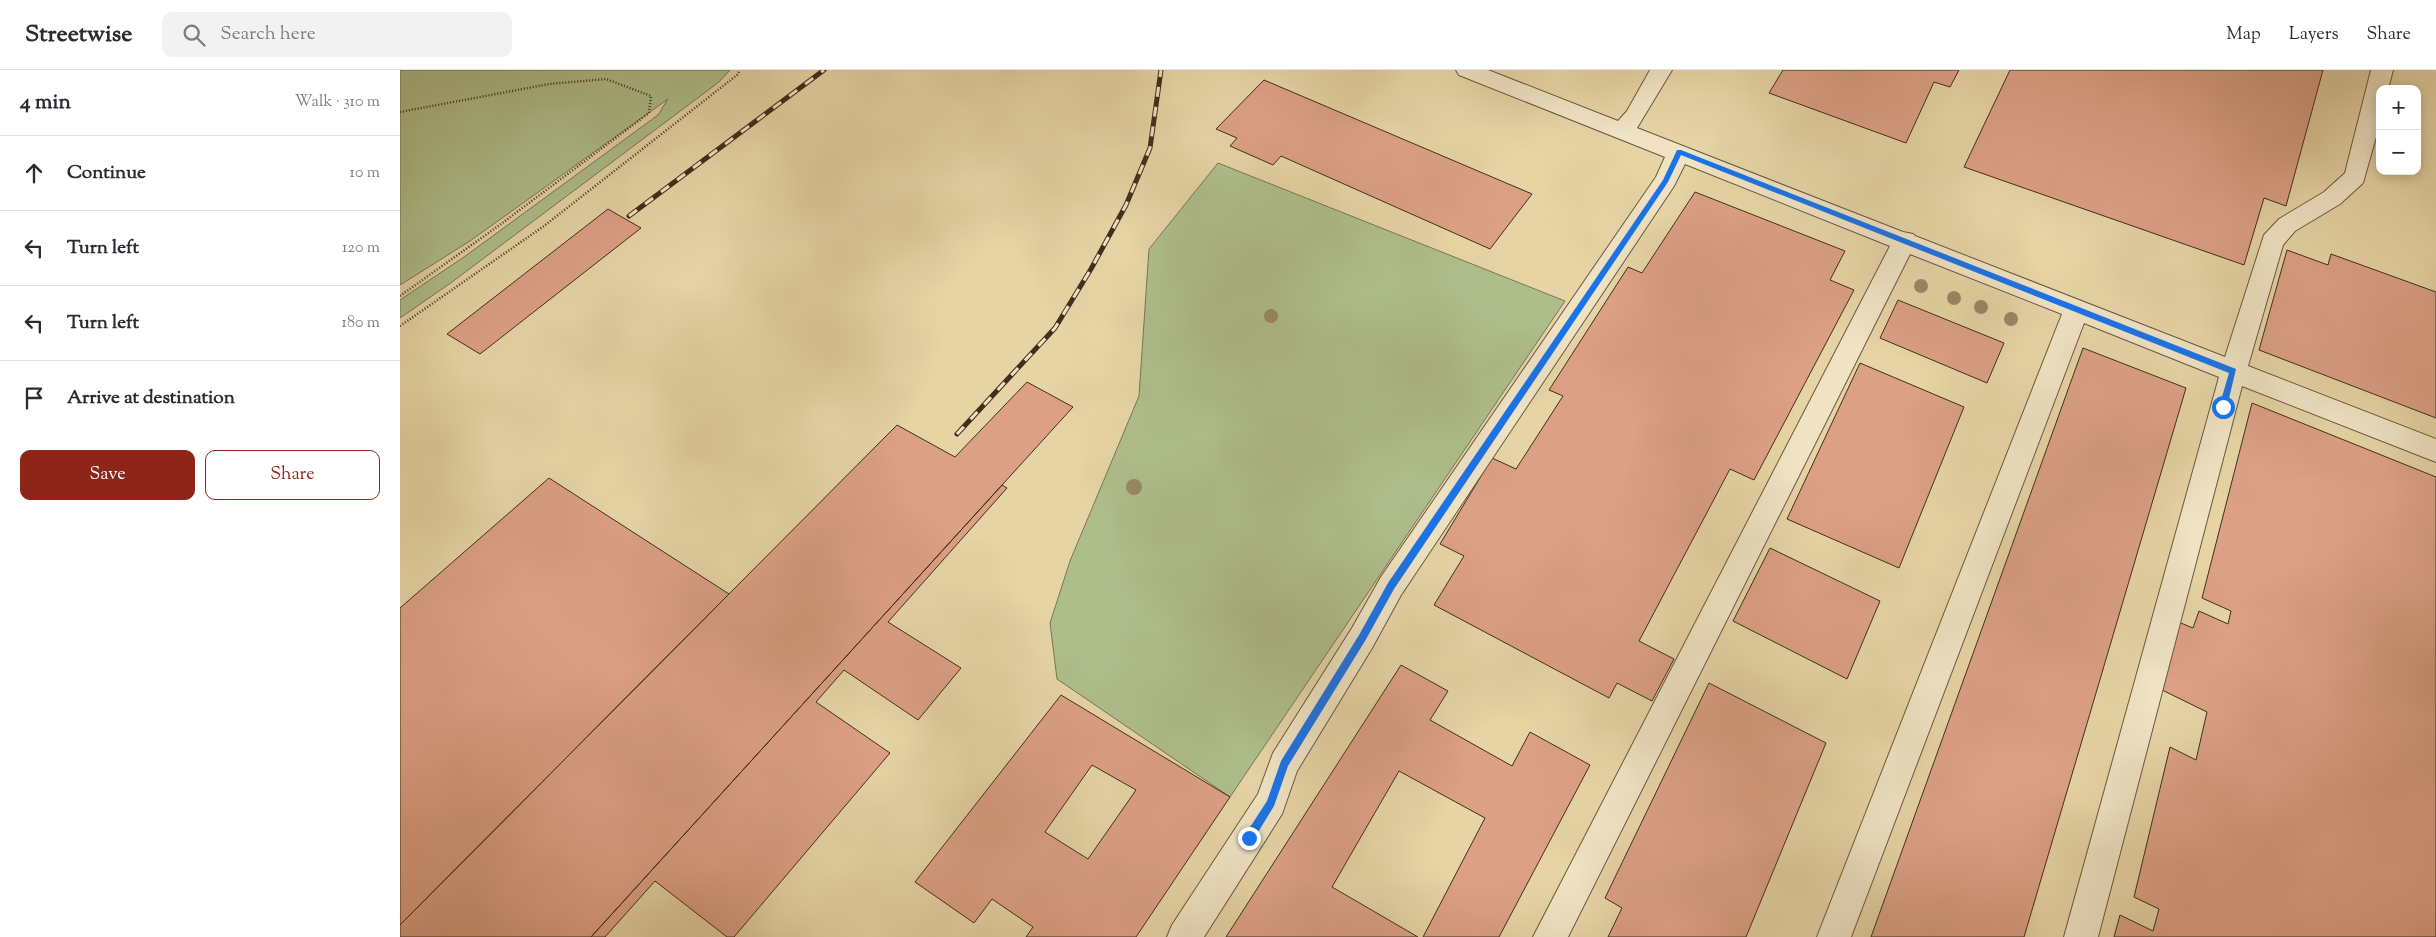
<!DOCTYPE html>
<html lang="en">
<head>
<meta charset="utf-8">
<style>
  body { margin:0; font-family:"Sorts Mill Goudy",serif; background:#f2f2f3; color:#2b2b33 }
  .controls { position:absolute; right:15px; top:15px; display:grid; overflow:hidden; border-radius:10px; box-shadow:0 2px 12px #0003 }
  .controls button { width:45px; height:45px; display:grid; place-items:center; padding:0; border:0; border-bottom:1px solid #e1e1e2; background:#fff; color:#2b2b33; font:25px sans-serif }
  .stop { position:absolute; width:15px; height:15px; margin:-11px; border:4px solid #1a73e8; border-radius:50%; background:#fff }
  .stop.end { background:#1a73e8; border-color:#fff; box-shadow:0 1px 5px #0008 }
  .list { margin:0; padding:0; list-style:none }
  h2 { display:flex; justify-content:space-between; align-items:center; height:65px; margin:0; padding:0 20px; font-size:21px }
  h2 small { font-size:16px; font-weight:400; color:#7c7c81 }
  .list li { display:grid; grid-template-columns:32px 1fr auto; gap:15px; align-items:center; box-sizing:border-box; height:75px; padding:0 20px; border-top:1px solid #e1e1e2 }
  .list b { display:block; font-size:19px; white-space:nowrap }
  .list em { font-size:16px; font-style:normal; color:#7c7c81 }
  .actions { display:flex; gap:10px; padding:15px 20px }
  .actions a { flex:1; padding:11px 0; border:1px solid #8f2418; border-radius:10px; text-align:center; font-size:18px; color:#8f2418 }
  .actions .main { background:#8f2418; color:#fff }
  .icon { flex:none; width:28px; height:28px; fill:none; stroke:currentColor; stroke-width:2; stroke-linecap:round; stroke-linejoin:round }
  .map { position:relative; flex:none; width:2036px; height:867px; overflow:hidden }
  header { display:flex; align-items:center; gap:30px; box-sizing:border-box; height:70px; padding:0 25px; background:#fff; border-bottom:1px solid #e1e1e2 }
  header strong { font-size:24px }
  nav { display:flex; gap:28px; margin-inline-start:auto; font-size:18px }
  .search { width:350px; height:45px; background:#f2f2f3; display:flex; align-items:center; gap:12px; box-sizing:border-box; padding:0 18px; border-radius:10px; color:#7c7c81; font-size:19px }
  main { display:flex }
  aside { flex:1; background:#fff }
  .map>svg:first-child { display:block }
  .green { fill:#aebe8b; stroke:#787654 }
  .building { fill:#dca085; stroke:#412e1c; fill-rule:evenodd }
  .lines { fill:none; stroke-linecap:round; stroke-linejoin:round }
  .minor-casing { stroke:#6a583e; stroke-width:2 }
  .path { stroke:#412e1c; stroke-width:2.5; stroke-dasharray:1 2; stroke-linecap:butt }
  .minor { fill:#efe3c4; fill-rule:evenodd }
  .rail-casing { stroke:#412e1c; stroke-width:5 }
  .rail { stroke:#efe3c4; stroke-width:3; stroke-dasharray:10; stroke-linecap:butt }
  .tree { fill:#978966 }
  .route { fill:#1a73e8 }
</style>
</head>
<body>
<header>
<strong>Streetwise</strong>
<div class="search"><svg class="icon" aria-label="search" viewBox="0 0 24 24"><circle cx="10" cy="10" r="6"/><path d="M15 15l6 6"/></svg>Search here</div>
<nav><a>Map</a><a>Layers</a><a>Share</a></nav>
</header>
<main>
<aside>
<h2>4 min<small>Walk · 310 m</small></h2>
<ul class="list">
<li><svg class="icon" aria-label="ahead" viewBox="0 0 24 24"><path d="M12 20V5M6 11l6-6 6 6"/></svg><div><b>Continue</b></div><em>10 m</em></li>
<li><svg class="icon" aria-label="left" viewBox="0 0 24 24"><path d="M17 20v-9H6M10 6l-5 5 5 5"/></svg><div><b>Turn left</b></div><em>120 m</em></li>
<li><svg class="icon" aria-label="left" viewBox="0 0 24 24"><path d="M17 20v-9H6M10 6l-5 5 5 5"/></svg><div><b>Turn left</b></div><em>180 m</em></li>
<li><svg class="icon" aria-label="arrive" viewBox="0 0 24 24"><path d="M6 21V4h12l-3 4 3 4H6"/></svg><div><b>Arrive at destination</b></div></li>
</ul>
<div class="actions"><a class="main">Save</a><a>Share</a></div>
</aside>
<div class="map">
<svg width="2036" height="867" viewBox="0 0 2036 867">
  <rect width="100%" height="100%" fill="#e6d4a5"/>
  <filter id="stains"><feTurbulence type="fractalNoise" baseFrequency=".004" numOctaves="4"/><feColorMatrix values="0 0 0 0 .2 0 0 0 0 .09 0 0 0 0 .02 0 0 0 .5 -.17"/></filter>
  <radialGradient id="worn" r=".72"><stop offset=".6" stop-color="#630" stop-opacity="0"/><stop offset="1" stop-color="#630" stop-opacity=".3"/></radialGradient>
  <path class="green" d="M 0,0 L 330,0 L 319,12 L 52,212 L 0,248 L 0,230 L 64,187 L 258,45 L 268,29 L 70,171 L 0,215 Z
    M 818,93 L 1165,231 L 830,727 L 657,609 L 650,553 L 670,491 L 739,326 L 749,179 Z"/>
  <path class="building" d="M 1383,0 L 1559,0 L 1550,17 L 1534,12 L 1506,73 L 1369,23 Z
    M 1610,0 L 1923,0 L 1886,136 L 1864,128 L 1844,195 L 1564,97 Z
    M 864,10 L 1132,124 L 1090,179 L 881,86 L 873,95 L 830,76 L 837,68 L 816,59 Z
    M 1295,122 L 1445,181 L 1430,210 L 1454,220 L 1354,410 L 1330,399 L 1239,571 L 1274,589 L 1252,631 L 1217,613 L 1209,628 L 1034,535 L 1064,486 L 1040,474 L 1092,388 L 1116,399 L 1163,326 L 1149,320 L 1228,197 L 1242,203 Z
    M 208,139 L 241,158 L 80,284 L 47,264 Z
    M 1887,180 L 1928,195 L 1931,184 L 2036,222 L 2036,348 L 1859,280 Z
    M 1498,230 L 1604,273 L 1587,313 L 1480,268 Z
    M 1683,278 L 1786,318 L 1624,867 L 1471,867 Z
    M 1460,293 L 1564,337 L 1499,498 L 1387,449 Z
    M 627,312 L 673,337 L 191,867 L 0,867 L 0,855 L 497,355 L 555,387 Z
    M 1852,333 L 2036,407 L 2036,867 L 1714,867 L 1720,845 L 1753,861 L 1759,839 L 1734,827 L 1770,677 L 1796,690 L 1807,642 L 1760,619 L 1776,551 L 1793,558 L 1799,541 L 1828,554 L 1831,541 L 1802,528 Z
    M 149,408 L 329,524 L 0,855 L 0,538 Z
    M 602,415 L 607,418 L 488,552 L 561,598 L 518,650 L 444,600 L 416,632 L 490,683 L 334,867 L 327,867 L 255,811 L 205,867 L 191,867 Z
    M 1370,478 L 1480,531 L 1447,609 L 1333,551 Z
    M 1001,595 L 1048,621 L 1030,650 L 1112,696 L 1130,662 L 1190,695 L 1099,867 L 1023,867 L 1085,748 L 999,701 L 932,817 L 1018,867 L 826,867 Z
    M 1309,613 L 1426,673 L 1346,867 L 1208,867 L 1222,838 L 1205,828 Z
    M 661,625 L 830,727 L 736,867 L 626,867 L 633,857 L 592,829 L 574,853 L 515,812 ZM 692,695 L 736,720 L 688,789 L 645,762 Z"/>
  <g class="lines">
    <defs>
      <path id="minor" d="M 1056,0 L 1088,0 L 1218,51 L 1227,41 L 1250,0 L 1272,0 L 1237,58 L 1503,162 L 1513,164 L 1515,166 L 1825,287 L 1864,165 L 1879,149 L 1924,122 L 1945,103 L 1971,0 L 1993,0 L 1988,19 L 1980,19 L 1980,53 L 1963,113 L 1940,134 L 1895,161 L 1883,175 L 1848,296 L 2036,369 L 2036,392 L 1842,316 L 1698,867 L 1664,867 L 1819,307 L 1684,253 L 1451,867 L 1417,867 L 1662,244 L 1510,184 L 1168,867 L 1133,867 L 1490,176 L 1285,94 L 1274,116 L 1001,525 L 972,578 L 897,701 L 882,744 L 804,867 L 767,867 L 772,855 L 858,724 L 873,683 L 952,558 L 981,507 L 1256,107 L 1265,87 L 1059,5 Z"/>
    </defs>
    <use href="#minor" class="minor-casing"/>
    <path class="path" d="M 0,42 L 149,14 L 206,9 L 251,26 L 249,43 L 101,154 L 0,226
      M 0,256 L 144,156 L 337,5 L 340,0"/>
    <use href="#minor" class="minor"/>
    <defs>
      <path id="rail" d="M 229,146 L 424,0
        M 557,364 L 655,258 L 691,199 L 726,135 L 750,78 L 761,0"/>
    </defs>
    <use href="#rail" class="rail-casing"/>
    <use href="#rail" class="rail"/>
  </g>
  <g class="tree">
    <circle cx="1521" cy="216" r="7"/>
    <circle cx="1554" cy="228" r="7"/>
    <circle cx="1581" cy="237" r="7"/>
    <circle cx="871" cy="246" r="7"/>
    <circle cx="1611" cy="249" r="7"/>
    <circle cx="734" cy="417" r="8"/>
  </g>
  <path class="route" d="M 1277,80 L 1281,80 L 1836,299 L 1827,337 L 1823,341 L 1819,337 L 1829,303 L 1281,85 L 1268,112 L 994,519 L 965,571 L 888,696 L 874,736 L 852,772 L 845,772 L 845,765 L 867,731 L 881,691 L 959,565 L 988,513 L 1263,110 Z"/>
  <rect width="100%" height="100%" filter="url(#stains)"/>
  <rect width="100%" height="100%" fill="url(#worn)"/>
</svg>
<div class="controls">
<button>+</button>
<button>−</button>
</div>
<div class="stop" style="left:1823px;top:337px"></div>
<div class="stop end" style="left:849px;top:768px"></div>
</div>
</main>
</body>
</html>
